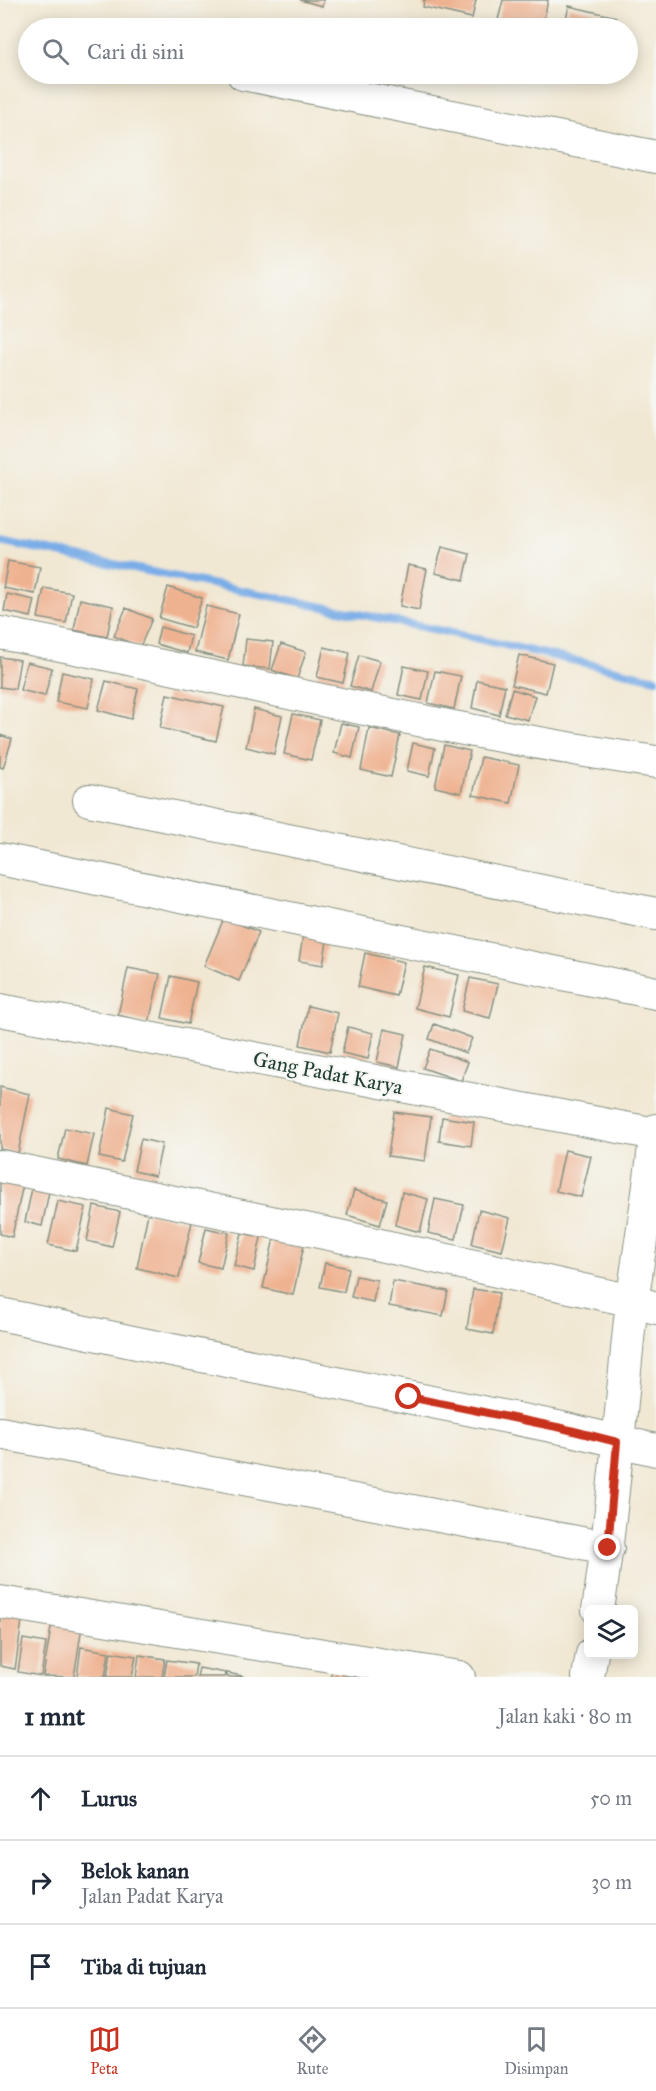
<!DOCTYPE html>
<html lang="id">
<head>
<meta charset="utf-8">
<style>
  body { margin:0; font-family:"IM FELL Great Primer",serif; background:#f6f6f7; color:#1f2937 }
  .controls { position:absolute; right:18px; bottom:18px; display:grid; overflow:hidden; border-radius:9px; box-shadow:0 3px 15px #0003 }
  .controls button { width:54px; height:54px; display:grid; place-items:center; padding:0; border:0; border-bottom:2px solid #e0e1e3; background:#fff; color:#1f2937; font:30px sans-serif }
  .stop { position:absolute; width:18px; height:18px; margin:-14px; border:4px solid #c8321e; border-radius:50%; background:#fff }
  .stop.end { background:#c8321e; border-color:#fff; box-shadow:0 2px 6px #0008 }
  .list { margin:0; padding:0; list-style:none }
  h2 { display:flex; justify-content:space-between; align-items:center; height:78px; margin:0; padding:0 24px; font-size:26px }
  h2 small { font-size:20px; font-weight:400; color:#747a83 }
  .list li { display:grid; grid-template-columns:39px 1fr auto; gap:18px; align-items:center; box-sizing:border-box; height:84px; padding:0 24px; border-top:2px solid #e0e1e3 }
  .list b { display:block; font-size:22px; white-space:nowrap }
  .list p { margin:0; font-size:20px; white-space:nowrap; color:#747a83 }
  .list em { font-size:20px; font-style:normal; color:#747a83 }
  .icon { flex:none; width:33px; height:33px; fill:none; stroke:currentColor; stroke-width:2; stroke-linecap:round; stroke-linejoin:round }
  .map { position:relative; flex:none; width:656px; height:1677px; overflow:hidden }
  .search { position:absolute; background:#fff; box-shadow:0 3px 15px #0003; left:18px; right:18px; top:18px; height:66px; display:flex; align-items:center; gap:15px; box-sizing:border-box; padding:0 21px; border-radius:33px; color:#747a83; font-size:22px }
  .sheet { height:330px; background:#fff }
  nav { display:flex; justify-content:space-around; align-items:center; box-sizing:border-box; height:84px; border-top:2px solid #e0e1e3; background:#fff; font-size:16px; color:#747a83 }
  nav a { display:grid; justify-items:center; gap:3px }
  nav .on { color:#c8321e }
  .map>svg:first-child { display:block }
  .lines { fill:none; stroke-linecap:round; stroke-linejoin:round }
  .stream { stroke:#7aade7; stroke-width:8 }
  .building { fill:#efb291 }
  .minor-casing { stroke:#889284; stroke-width:34 }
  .minor { stroke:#fff; stroke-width:32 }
  .route { stroke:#c8321e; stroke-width:8 }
  .labels { text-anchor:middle; stroke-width:4.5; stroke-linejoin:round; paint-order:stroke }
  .street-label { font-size:21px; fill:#1f3d34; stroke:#f6f6f2 }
</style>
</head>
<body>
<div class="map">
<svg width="656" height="1677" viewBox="0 0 656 1677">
  <rect width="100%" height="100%" fill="#f6f6f2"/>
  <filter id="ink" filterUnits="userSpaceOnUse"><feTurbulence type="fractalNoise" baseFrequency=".0167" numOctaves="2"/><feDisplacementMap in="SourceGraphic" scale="12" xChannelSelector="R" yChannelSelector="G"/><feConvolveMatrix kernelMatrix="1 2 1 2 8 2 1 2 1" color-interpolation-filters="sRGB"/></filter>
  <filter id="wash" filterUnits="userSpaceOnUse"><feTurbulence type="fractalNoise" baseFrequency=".008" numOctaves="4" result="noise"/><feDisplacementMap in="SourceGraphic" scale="24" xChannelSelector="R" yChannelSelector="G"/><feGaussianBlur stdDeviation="1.35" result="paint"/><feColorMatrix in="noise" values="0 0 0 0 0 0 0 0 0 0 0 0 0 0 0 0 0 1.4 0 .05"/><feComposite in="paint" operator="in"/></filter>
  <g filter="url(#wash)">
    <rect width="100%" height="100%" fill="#f1e8d3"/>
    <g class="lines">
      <path class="stream" d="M 0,541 L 447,632 L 656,679"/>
    </g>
    <g id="blocks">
      <path class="building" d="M 300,0 L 324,0 L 322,6 Z
        M 424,0 L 476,0 L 472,18 L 423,7 Z
        M 503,0 L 548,0 L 542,28 L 516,28 L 497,24 Z
        M 569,6 L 616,17 L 613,28 L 564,28 Z
        M 442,547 L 470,554 L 464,580 L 435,573 Z
        M 8,561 L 40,567 L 35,594 L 3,588 Z
        M 408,565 L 427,569 L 419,610 L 400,606 Z
        M 168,587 L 202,598 L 193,628 L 159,618 Z
        M 44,588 L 72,593 L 66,623 L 38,618 Z
        M 7,594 L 35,600 L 31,617 L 4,611 Z
        M 80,599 L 113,606 L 107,637 L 74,630 Z
        M 206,606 L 239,614 L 228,660 L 195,652 Z
        M 126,608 L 152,619 L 140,647 L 114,636 Z
        M 160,627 L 191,636 L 187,653 L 156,644 Z
        M 246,639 L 273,642 L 270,669 L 243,666 Z
        M 281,644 L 306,652 L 297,679 L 272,670 Z
        M 324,647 L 350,653 L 343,683 L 317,677 Z
        M 359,655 L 380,661 L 371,692 L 350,686 Z
        M 519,655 L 553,663 L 546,693 L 512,685 Z
        M 0,657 L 20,660 L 15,689 L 0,687 Z
        M 27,662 L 52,668 L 45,696 L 20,690 Z
        M 404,666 L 428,671 L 422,700 L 398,695 Z
        M 435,671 L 461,676 L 454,709 L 428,703 Z
        M 62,672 L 94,679 L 88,708 L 56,702 Z
        M 477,680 L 505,686 L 499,715 L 472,708 Z
        M 106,681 L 138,689 L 131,719 L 98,710 Z
        M 512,689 L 535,696 L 528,720 L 505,714 Z
        M 167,694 L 224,707 L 216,741 L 160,728 Z
        M 254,709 L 282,716 L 274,754 L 246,747 Z
        M 293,714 L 320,720 L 311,760 L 284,754 Z
        M 341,723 L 359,727 L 352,758 L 334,753 Z
        M 369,728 L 400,735 L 391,777 L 361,770 Z
        M 0,735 L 12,739 L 3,768 L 0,767 Z
        M 413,743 L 435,748 L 429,776 L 407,771 Z
        M 444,745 L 470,751 L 461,793 L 435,787 Z
        M 481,757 L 519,765 L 511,803 L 473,795 Z
        M 224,918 L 259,932 L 239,981 L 204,966 Z
        M 303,936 L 327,941 L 323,965 L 299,961 Z
        M 365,953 L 404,962 L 396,996 L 358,987 Z
        M 425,967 L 459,975 L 449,1017 L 415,1008 Z
        M 128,968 L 160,974 L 149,1023 L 118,1015 Z
        M 171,976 L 197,982 L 188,1024 L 162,1018 Z
        M 470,978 L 498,984 L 490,1018 L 462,1011 Z
        M 308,1006 L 338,1013 L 330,1052 L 300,1045 Z
        M 434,1024 L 472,1038 L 466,1053 L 429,1039 Z
        M 348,1027 L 373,1033 L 368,1059 L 342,1053 Z
        M 384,1029 L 406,1034 L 399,1067 L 377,1062 Z
        M 430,1049 L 468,1062 L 461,1081 L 423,1068 Z
        M 0,1087 L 30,1094 L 18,1153 L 0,1149 Z
        M 109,1108 L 133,1114 L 122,1162 L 99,1157 Z
        M 394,1112 L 431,1117 L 425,1161 L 388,1156 Z
        M 442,1117 L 474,1122 L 471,1146 L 439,1141 Z
        M 65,1128 L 94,1134 L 87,1166 L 58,1159 Z
        M 141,1139 L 162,1144 L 155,1176 L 134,1171 Z
        M 565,1150 L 591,1156 L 581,1197 L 556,1191 Z
        M 0,1179 L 23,1184 L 12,1237 L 0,1234 Z
        M 32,1188 L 49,1192 L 42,1226 L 25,1222 Z
        M 354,1190 L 387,1200 L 380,1225 L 347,1215 Z
        M 402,1192 L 428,1199 L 420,1232 L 395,1225 Z
        M 435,1199 L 464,1205 L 456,1239 L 428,1233 Z
        M 58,1201 L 86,1207 L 76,1251 L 48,1245 Z
        M 94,1206 L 120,1212 L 112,1247 L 87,1241 Z
        M 479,1210 L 510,1218 L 502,1251 L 472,1244 Z
        M 148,1213 L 192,1222 L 179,1278 L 137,1268 Z
        M 206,1228 L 229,1233 L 221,1268 L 198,1263 Z
        M 276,1229 L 306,1236 L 293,1295 L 263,1288 Z
        M 242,1233 L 261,1237 L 254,1271 L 234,1266 Z
        M 325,1263 L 349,1268 L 344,1292 L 320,1287 Z
        M 356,1276 L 377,1280 L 373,1302 L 351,1297 Z
        M 393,1281 L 448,1291 L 443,1316 L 389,1306 Z
        M 473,1289 L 499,1293 L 493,1334 L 467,1329 Z
        M 0,1610 L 23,1614 L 15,1669 L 0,1666 Z
        M 52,1622 L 82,1626 L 74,1677 L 43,1676 Z
        M 23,1639 L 46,1643 L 41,1676 L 18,1672 Z
        M 81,1647 L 109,1652 L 105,1677 L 77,1677 Z
        M 111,1652 L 136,1656 L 132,1677 L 107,1677 Z
        M 139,1655 L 165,1659 L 162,1677 L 136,1677 Z
        M 167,1660 L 196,1664 L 194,1677 L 164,1677 Z
        M 199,1668 L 226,1673 L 225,1677 L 197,1677 Z
        M 332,1668 L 365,1677 L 331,1677 Z
        M 227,1673 L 243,1676 L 243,1677 L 227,1677 Z"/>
    </g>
  </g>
  <g filter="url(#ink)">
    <use href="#blocks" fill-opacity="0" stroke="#889284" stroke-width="1.5"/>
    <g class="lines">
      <defs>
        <path id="minor" d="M 243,74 L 656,157
          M 0,633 C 219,675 435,730 656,762
          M 89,800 L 656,914
          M 0,859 L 656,993
          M 0,1010 L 656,1134
          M 0,1166 L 339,1236 L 633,1301 L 656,1308
          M 0,1314 L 137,1343 L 562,1428 L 656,1450
          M 0,1433 L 608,1548
          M 0,1602 L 459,1677
          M 598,1610 C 613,1513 620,1416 630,1320 C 638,1256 649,1194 656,1130
          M 588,1677 L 592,1654"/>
      </defs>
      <use href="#minor" class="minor-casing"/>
      <use href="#minor" class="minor"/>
    </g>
  </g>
  <g class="lines" filter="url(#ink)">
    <path class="route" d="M 409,1397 L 562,1428 L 617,1442 L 608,1548"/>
  </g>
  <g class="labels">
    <g class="street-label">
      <text transform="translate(328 1073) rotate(11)" y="7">Gang Padat Karya</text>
    </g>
  </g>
</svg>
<div class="controls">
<button><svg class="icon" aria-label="layers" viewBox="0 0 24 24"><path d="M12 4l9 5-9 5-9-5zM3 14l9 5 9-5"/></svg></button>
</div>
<div class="stop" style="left:409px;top:1397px"></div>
<div class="stop end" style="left:608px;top:1548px"></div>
<div class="search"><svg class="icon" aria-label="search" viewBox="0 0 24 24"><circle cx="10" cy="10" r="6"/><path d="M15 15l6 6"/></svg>Cari di sini</div>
</div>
<section class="sheet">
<h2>1 mnt<small>Jalan kaki · 80 m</small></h2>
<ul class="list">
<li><svg class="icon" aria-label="ahead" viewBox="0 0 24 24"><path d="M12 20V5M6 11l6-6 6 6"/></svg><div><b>Lurus</b></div><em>50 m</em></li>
<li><svg class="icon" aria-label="right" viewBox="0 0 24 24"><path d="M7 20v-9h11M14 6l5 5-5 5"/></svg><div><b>Belok kanan</b><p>Jalan Padat Karya</p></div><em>30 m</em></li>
<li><svg class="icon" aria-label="arrive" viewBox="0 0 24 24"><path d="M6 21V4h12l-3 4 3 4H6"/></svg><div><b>Tiba di tujuan</b></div></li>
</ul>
</section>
<nav>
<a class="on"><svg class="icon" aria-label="map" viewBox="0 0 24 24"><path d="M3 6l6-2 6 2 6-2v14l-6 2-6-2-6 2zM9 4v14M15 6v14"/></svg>Peta</a>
<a><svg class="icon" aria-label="directions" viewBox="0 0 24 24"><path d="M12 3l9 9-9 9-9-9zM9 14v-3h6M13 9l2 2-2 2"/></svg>Rute</a>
<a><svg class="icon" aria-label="saved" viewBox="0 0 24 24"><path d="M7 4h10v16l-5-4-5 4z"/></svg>Disimpan</a>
</nav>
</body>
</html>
